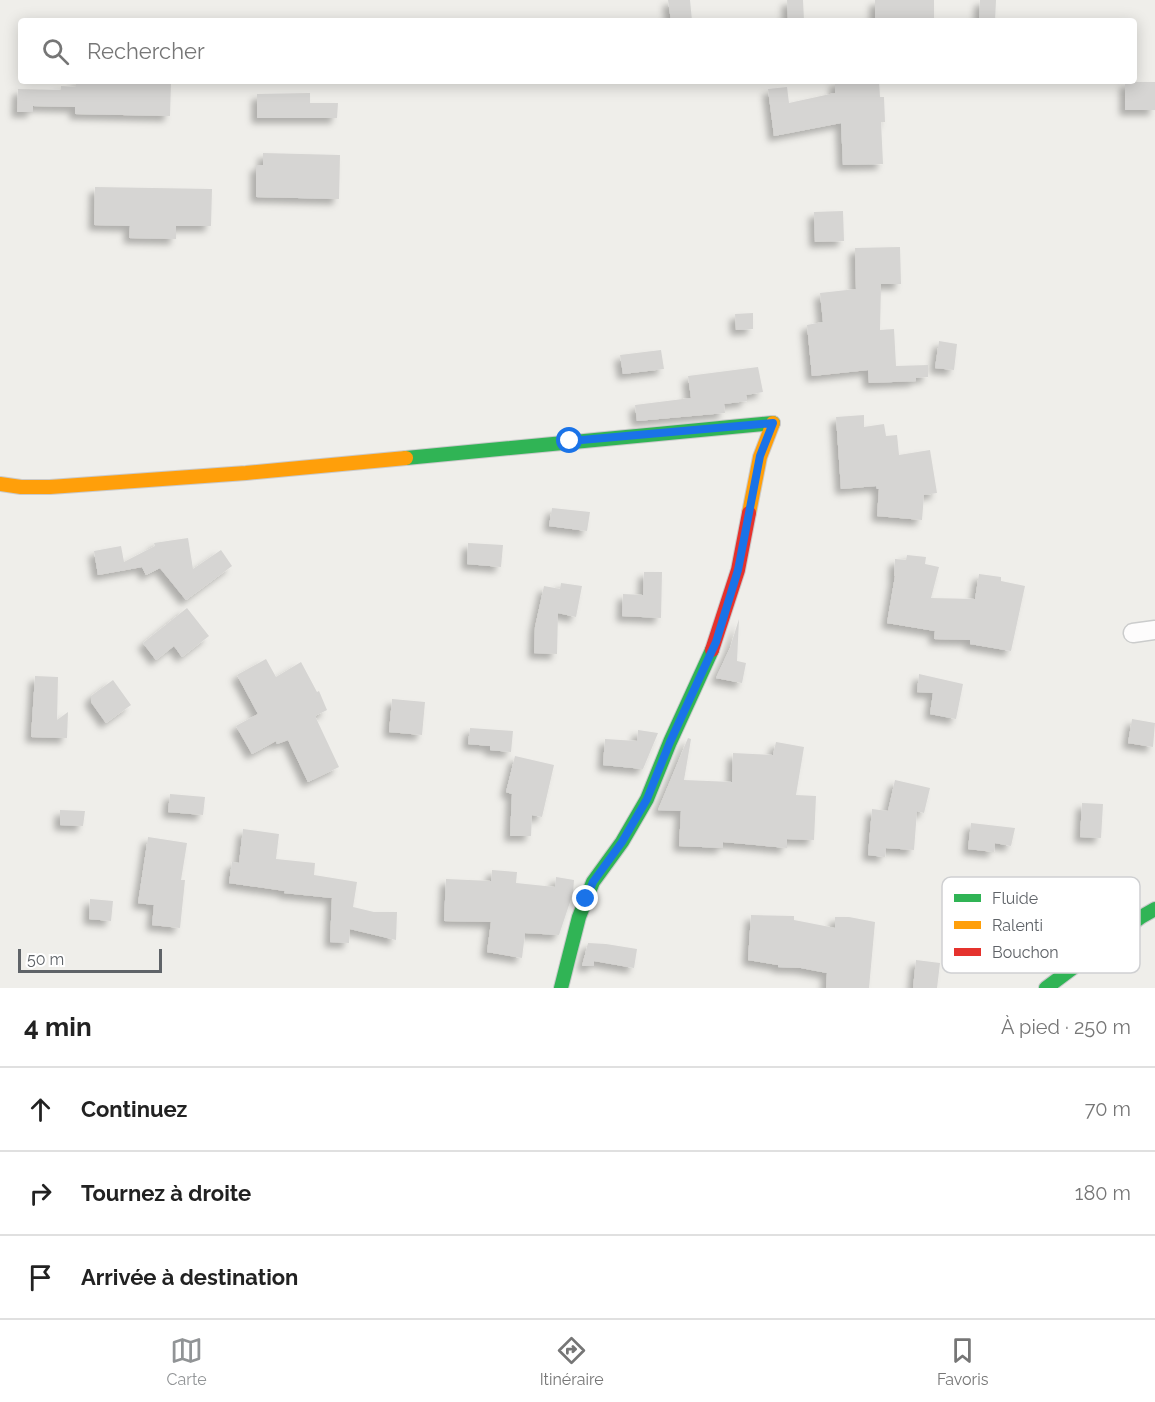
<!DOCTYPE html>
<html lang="fr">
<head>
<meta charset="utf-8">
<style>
  body { margin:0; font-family:Raleway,sans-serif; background:#f6f6f6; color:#222 }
  .scale { position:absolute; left:18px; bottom:15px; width:144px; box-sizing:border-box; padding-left:6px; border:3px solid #5f6368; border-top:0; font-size:16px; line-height:21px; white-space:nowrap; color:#5f6368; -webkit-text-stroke:4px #fff; paint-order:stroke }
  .stop { position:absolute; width:18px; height:18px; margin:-14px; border:4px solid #1a73e8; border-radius:50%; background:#fff }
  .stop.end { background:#1a73e8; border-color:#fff; box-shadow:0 2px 6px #0008 }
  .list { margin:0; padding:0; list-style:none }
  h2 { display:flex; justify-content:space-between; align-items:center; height:78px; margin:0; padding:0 24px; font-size:26px }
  h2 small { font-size:20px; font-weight:400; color:#767676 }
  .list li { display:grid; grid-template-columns:39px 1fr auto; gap:18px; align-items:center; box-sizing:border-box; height:84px; padding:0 24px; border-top:2px solid #e0e0e0 }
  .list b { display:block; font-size:22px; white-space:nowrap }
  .list em { font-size:20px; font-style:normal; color:#767676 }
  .icon { flex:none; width:33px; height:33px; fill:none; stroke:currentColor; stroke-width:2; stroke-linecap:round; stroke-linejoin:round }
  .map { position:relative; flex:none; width:1155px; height:988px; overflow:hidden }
  .search { position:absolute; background:#fff; box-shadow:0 3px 15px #0003; left:18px; right:18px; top:18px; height:66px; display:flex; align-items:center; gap:15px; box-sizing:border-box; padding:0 21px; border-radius:6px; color:#767676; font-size:22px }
  .sheet { height:330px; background:#fff }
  nav { display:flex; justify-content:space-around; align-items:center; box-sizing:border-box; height:84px; border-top:2px solid #e0e0e0; background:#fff; font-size:16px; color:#767676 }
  nav a { display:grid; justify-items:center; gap:3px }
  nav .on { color:#919496 }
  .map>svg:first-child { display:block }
  .building { fill:#d6d5d3; filter:url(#shadow) }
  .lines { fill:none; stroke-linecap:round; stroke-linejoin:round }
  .street-casing { stroke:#cbcccc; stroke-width:21 }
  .fast-casing { stroke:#cacacb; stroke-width:16 }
  .slow-casing { stroke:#cacacb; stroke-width:16 }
  .jam-casing { stroke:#cacacb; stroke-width:16 }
  .street { stroke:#fdfcfc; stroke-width:18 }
  .fast { stroke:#30b455; stroke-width:14 }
  .slow { stroke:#ff9f0a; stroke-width:14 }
  .jam { stroke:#e5322d; stroke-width:14 }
  .route { stroke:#1a73e8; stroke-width:8 }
  .key { fill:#fff; stroke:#cfd0d2; stroke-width:1.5 }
  .key-label { font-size:16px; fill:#5f6368 }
</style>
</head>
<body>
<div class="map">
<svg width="1155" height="988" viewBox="0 0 1155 988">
  <defs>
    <filter id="shadow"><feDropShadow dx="-5.5" dy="5.5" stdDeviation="3" flood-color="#0004"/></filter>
  </defs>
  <rect width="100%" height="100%" fill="#efeeea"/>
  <path class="building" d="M 668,0 L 690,0 L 692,21 L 671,21 Z
    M 787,0 L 803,0 L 804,21 L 788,21 Z
    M 875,0 L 934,0 L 934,21 L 875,21 Z
    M 980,0 L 996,0 L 995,21 L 979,21 Z
    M 76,81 L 171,82 L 170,116 L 75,114 L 75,107 L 33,106 L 33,112 L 17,112 L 18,89 L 61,90 L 61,86 L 76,87 Z
    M 835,81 L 879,81 L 880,97 L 884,97 L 885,122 L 881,122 L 883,164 L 843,165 L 841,123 L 774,136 L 768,89 L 787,87 L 789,103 L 835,93 Z
    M 1125,82 L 1155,82 L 1155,110 L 1125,110 Z
    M 310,93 L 310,103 L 338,103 L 337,118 L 257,118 L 257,94 Z
    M 263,153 L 340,155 L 339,199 L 256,197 L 256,165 L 263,165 Z
    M 95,187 L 212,189 L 211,226 L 176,226 L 176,239 L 129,238 L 130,226 L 94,225 Z
    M 843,211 L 844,241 L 815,242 L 814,212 Z
    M 900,247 L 901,284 L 881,284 L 880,330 L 894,329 L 896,366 L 928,365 L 928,377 L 916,378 L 916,381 L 869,383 L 868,370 L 812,376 L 807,325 L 823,322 L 820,293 L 856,289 L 855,248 Z
    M 753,313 L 753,329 L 736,330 L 735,314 Z
    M 939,341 L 957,344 L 954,370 L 935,368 Z
    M 661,350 L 664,369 L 623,374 L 620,355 Z
    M 758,367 L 763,392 L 746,395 L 747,401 L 724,404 L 725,413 L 637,421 L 635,405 L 691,398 L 688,376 Z
    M 864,415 L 864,427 L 884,424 L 886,436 L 897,435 L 899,455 L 930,450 L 937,493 L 924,495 L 922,520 L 877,516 L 879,489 L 877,489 L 876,486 L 841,489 L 836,417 Z
    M 552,508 L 590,512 L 587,531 L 549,526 Z
    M 188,538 L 193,569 L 221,550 L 232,566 L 186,600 L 160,568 L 146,575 L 142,567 L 98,575 L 94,551 L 121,546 L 124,562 L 155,546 L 154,543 Z
    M 468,543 L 503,545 L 501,567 L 467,564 Z
    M 907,555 L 926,557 L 925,564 L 939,567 L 931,598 L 975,599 L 979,574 L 1001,577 L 1001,581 L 1025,586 L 1011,651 L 970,644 L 970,640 L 934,639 L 935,631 L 887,623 L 895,576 L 894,576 L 895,559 L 906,560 Z
    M 644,572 L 662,572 L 661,618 L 622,616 L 623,594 L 643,595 Z
    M 561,583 L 582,586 L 576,617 L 558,613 L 557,654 L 534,653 L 535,627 L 544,586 L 560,589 Z
    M 187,608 L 209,636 L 182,657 L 174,646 L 156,660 L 143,643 Z
    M 739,619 L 737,661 L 746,663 L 742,683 L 716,678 L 730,648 Z
    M 266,659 L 276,677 L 301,662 L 317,692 L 319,691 L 327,710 L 315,716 L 339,767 L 308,782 L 288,740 L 277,744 L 276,741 L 252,754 L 236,726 L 258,714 L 237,675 Z
    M 919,674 L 963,684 L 956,719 L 930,714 L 933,693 L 917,692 Z
    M 35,676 L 58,677 L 57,720 L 68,712 L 67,738 L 31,737 Z
    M 113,680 L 131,705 L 106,723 L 91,702 L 91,696 Z
    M 392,699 L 425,702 L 422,735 L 389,732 Z
    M 1132,719 L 1155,723 L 1153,747 L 1128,743 Z
    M 470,728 L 513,731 L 511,752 L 490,750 L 490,746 L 468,744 Z
    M 638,730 L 658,733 L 643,769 L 603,765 L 605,739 L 637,741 Z
    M 688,738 L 691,739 L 684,780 L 732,782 L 733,753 L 773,755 L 776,742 L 804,747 L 796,795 L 816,796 L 814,840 L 787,839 L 787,848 L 723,842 L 723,848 L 679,846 L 681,811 L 658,810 Z
    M 515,756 L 554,765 L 542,817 L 532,815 L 531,836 L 510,836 L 512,794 L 506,792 Z
    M 895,780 L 930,788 L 924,813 L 917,811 L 914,850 L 886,848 L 885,857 L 868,855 L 872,809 L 888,811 Z
    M 170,794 L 205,797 L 203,815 L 168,812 Z
    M 1082,803 L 1103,804 L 1101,838 L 1080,837 Z
    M 60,810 L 85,811 L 83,826 L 60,825 Z
    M 971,823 L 1015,828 L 1011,846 L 995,843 L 994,852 L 968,849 Z
    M 243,829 L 279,834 L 276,859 L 315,863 L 314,875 L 357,882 L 353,907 L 374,912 L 397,912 L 396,940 L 350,929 L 349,943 L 330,942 L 332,898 L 284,893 L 285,891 L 229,883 L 232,862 L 239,863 Z
    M 148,837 L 187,843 L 181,880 L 185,880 L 180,928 L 152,925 L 154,905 L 138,903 Z
    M 492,870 L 517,872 L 516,883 L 555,887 L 556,877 L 574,880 L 573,893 L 559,935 L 525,933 L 522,958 L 487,952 L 491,922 L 444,921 L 446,879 L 491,881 Z
    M 90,899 L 113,901 L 111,921 L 89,919 Z
    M 751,915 L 794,916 L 794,920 L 835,928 L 835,917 L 849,917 L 875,922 L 869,988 L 826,988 L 827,973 L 801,968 L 778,967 L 778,965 L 748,960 Z
    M 588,943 L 606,944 L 637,949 L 634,968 L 594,961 L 594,966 L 582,966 Z
    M 916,960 L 940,963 L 937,988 L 913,988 Z"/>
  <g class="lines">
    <defs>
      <path id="street" d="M 1133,633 L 1155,630"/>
      <path id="fast" d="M 406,458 L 773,423
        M 561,988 L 579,917 L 593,882 L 622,842 L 647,799 L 670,742 L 712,650
        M 1046,988 L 1141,917 L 1155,909"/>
      <path id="slow" d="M 0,484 L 21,487 L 50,487 L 246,473 L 406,458
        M 749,513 L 760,457 L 773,423"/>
      <path id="jam" d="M 712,650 L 738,570 L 749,513"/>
    </defs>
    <use href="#street" class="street-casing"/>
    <use href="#fast" class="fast-casing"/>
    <use href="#slow" class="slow-casing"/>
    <use href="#jam" class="jam-casing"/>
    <use href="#street" class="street"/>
    <use href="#fast" class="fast"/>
    <use href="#slow" class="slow"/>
    <use href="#jam" class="jam"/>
  </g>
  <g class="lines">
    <path class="route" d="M 570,441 L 773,423 L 760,456 L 738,570 L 716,642 L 670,742 L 647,799 L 622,842 L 593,882 L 586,899"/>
  </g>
  <rect x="942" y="877" width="198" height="96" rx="9" class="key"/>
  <rect x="954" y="894" width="27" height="8" fill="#30b455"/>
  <rect x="954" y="921" width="27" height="8" fill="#ff9f0a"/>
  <rect x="954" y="948" width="27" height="8" fill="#e5322d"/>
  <g class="key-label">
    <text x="992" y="904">Fluide</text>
    <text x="992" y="931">Ralenti</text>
    <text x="992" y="958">Bouchon</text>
  </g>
</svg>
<div class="scale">50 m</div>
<div class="stop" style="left:570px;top:441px"></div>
<div class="stop end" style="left:586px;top:899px"></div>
<div class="search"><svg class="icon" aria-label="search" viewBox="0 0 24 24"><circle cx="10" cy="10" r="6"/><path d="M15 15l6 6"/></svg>Rechercher</div>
</div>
<section class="sheet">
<h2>4 min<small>À pied · 250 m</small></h2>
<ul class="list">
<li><svg class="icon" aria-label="ahead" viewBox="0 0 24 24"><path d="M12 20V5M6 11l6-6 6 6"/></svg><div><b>Continuez</b></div><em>70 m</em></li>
<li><svg class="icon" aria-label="right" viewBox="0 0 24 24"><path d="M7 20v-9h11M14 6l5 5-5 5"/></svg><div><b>Tournez à droite</b></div><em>180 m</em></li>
<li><svg class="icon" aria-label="arrive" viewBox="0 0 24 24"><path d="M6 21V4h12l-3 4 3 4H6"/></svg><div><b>Arrivée à destination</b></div></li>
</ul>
</section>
<nav>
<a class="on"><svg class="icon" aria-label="map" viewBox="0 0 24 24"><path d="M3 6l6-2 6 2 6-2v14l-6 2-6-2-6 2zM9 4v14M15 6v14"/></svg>Carte</a>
<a><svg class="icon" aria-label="directions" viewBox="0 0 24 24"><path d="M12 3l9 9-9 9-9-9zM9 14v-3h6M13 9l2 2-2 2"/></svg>Itinéraire</a>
<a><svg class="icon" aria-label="saved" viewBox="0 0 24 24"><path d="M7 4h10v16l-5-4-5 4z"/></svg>Favoris</a>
</nav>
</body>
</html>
